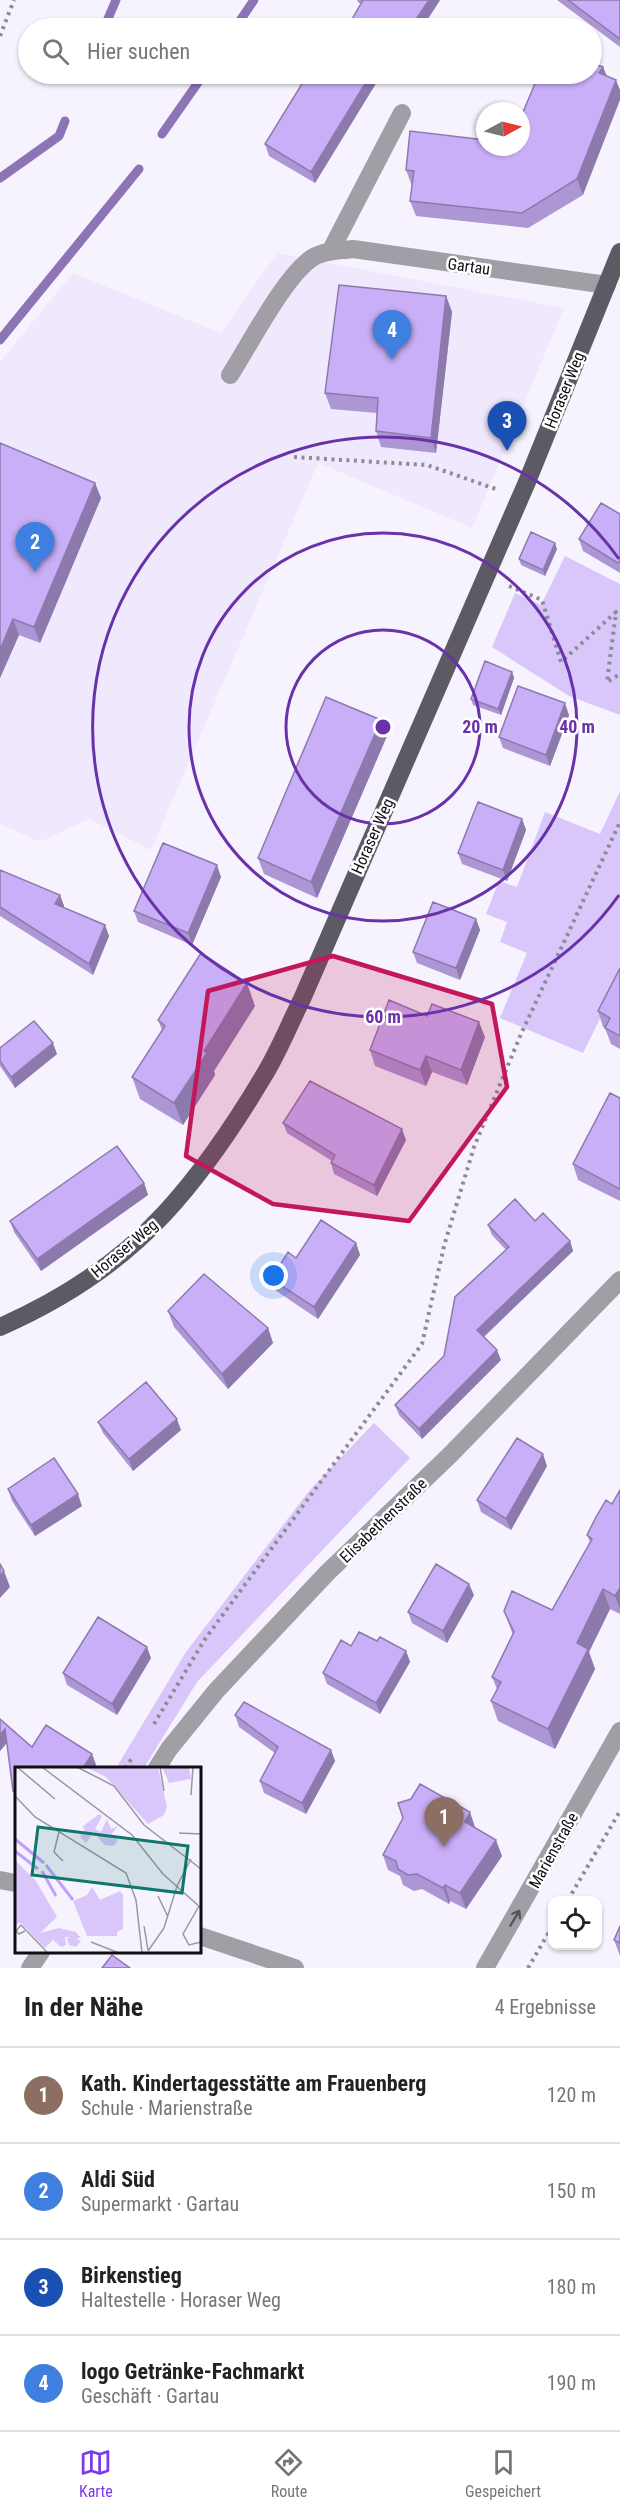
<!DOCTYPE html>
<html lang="de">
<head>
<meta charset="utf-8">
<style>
  body { margin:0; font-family:"Roboto Condensed",sans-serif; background:#f2f2f2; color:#222 }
  .controls { position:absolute; right:18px; bottom:18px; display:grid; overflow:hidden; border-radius:12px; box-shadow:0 2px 4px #0004 }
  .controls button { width:54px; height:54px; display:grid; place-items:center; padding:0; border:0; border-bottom:2px solid #e0e0e0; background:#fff; color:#222; font:30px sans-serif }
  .compass { position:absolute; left:476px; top:102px; width:54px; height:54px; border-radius:50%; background:#fff; box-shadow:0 2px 4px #0004; rotate:83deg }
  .you { position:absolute; left:274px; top:1276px; width:21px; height:21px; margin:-15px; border:4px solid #fff; border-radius:50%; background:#1a73e8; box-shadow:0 0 0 9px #1a73e833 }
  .badge { display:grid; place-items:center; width:39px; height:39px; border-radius:50%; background:#7c3aed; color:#fff; font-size:20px; font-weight:700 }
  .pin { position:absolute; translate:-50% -50px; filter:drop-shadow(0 2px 3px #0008) }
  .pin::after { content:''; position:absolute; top:32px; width:21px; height:18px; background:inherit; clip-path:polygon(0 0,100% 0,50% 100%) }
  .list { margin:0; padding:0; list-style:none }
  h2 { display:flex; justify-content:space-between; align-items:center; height:78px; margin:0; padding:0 24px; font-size:26px }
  h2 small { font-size:20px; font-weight:400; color:#767676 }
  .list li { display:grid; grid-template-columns:39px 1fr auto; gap:18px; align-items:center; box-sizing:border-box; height:96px; padding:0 24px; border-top:2px solid #e0e0e0 }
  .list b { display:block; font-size:22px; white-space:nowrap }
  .list p { margin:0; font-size:20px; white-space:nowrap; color:#767676 }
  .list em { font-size:20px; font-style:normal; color:#767676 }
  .icon { flex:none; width:33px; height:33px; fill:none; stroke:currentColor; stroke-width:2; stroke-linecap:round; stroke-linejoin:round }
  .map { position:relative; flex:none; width:620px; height:1968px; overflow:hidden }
  .search { position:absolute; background:#fff; box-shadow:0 2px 4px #0004; left:18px; right:18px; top:18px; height:66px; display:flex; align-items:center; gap:15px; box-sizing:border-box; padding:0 21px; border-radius:33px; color:#767676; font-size:22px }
  .sheet { height:462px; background:#fff }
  nav { display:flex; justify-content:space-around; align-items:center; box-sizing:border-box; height:84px; border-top:2px solid #e0e0e0; background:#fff; font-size:16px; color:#767676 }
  nav a { display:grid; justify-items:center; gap:3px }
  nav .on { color:#7c3aed }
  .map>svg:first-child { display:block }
  .built { fill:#f0e9fe }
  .green { fill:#d9c7fb }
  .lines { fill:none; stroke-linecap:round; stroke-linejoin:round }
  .stream { stroke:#8d74b5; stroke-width:9 }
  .path { stroke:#8e8b94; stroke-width:4; stroke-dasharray:3 4.5; stroke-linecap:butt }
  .minor { stroke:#a19fa5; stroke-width:18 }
  .major { stroke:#5d5a64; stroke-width:18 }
  .wall { fill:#ad96d4 }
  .shaded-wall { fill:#8d7aad }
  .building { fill:#c9aff7; stroke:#8d7aad; stroke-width:1.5 }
  .oneway { stroke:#58565c }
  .marked { fill:#c2185b; fill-opacity:0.2; stroke:#c2185b; stroke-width:4.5; stroke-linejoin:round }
  .ring { fill:none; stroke:#6932a9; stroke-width:3 }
  .labels { text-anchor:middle; stroke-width:5; stroke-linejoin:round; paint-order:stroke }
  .street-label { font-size:16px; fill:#100e13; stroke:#fff }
  .inset-river { fill:none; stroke:#c2a0fa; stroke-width:3 }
  .inset-road { fill:none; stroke:#9a97a0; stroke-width:1.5 }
  .view { fill:#0f766e; fill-opacity:0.15; stroke:#0f766e; stroke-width:3 }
  .inset-edge { fill:none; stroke:#100e13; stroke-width:3 }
  .centre { fill:#6932a9; stroke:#fff; stroke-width:3 }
  .ring-label { font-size:18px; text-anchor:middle; font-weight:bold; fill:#6932a9; stroke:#fff; stroke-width:5; stroke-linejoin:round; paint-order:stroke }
</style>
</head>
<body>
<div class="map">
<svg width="620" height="1968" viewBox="0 0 620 1968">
  <rect width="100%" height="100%" fill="#f6f3fe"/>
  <path class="built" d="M 277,253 L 564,308 L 472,528 L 318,463 L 151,850 L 89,819 L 40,842 L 0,824 L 0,362 L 73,273 L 221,333 Z"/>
  <path class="green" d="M 565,556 L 620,584 L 620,715 L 569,696 L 492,647 L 515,593 L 541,605 Z
    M 620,791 L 620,978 L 583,1053 L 500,1018 L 527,953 L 500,942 L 507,922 L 486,914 L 499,881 L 517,887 L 545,812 L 600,834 Z
    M 374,1423 L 410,1458 L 197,1682 L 144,1768 L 116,1768 L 186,1652 L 309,1491 Z"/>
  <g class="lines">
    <path class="stream" d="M 104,28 L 116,0
      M 235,28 L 254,0
      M 84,75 L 85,74
      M 162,134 L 204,74
      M 0,178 L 59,136 L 65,121
      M 0,340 L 139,169"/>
    <path class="path" d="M 0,36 L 14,0
      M 294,457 L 427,465 L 496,489
      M 509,586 L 542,600 L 561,662 L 616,612 L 607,682 L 620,674
      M 154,1724 L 205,1639 L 422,1344 L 444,1246 L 474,1147 L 521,1034 L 620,822
      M 125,1768 L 132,1758
      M 568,1900 L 620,1811
      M 528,1968 L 552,1927"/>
    <path class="minor" d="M 330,252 L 402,113
      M 230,375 C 250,344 284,277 312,258 C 324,250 340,251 353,249 L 607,285
      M 157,1768 L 169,1749 L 216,1691 L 327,1573 L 450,1455 L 620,1280
      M 0,1880 L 16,1883
      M 200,1936 L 295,1968
      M 30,1968 L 41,1952
      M 485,1968 L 620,1731"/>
    <path class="major" d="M 0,1327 C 61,1300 119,1263 164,1214 C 202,1173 235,1124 263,1077 C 278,1053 289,1025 302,999 L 527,482 L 620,252"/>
  </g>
  <path class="wall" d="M 357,0 L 440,0 L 422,28 L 361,4 L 358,2 Z
    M 557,0 L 620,0 L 620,47 Z
    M 603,67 L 607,76 L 583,195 L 528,228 L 416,216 L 410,201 L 412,186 L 406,170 L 521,147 Z
    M 308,74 L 390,74 L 384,84 L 378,80 L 315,183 L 269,156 L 265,144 Z
    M 446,296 L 452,312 L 436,453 L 381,447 L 376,431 L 377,413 L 331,409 L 325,393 Z
    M 0,443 L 95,483 L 101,498 L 40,643 L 19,635 L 0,678 Z
    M 620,514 L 620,573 L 583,551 L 579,539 Z
    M 557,549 L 545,576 L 521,565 L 519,559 Z
    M 512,672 L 514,678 L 501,715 L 473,705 L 471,699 Z
    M 569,715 L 550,766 L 503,748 L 499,737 Z
    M 381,720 L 387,736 L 317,898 L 264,874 L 258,858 Z
    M 522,819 L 526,830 L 507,881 L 462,864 L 458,853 Z
    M 0,871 L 60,895 L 64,906 L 63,907 L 105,925 L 109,936 L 93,975 L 0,916 Z
    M 221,877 L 192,945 L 138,922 L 134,911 Z
    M 476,919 L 480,930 L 460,980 L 417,963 L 413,952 Z
    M 620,968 L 620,1049 L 611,1044 L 605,1028 L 603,1027 L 598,1011 Z
    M 255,1006 L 214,1071 L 215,1075 L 183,1125 L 140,1099 L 132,1077 L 162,1030 L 158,1020 Z
    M 485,1037 L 467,1085 L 432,1072 L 426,1086 L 375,1066 L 370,1050 Z
    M 0,1048 L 57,1054 L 15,1088 L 0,1066 Z
    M 620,1098 L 620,1201 L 578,1180 L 573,1164 Z
    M 283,1123 L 406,1140 L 377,1196 L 334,1174 L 331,1163 L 332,1161 L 287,1133 Z
    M 144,1183 L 148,1195 L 41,1271 L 14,1232 L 10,1221 Z
    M 535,1221 L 570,1241 L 573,1251 L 484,1337 L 501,1360 L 422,1439 L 399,1415 L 395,1405 L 444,1356 L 506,1250 L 492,1235 L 488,1225 Z
    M 356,1243 L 360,1255 L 318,1319 L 275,1290 L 271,1279 L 296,1258 Z
    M 168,1311 L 268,1328 L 273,1343 L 228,1389 L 174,1327 Z
    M 98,1422 L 181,1430 L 133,1471 L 103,1433 Z
    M 547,1466 L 511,1530 L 481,1512 L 477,1500 Z
    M 8,1489 L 82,1506 L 35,1536 L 12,1501 Z
    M 620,1490 L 620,1614 L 610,1609 L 589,1652 L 595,1669 L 555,1749 L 498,1721 L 491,1701 L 497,1689 L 492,1677 L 513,1635 L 504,1611 L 552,1610 L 590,1542 L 587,1535 L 612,1504 Z
    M 474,1595 L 447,1643 L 412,1623 L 408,1612 Z
    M 377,1641 L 406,1651 L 410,1662 L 380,1714 L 327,1684 L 323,1673 L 351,1646 Z
    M 151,1658 L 117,1715 L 67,1685 L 63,1673 Z
    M 235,1715 L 331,1750 L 335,1761 L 306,1814 L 264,1793 L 260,1781 L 275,1753 L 239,1727 Z
    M 0,1719 L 32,1747 L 92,1754 L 96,1765 L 16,1768 L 16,1802 L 13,1791 L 7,1743 L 0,1751 Z
    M 475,1827 L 502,1856 L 466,1909 L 450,1901 L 449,1904 L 422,1889 L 414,1891 L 403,1885 L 400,1876 L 388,1870 L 383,1855 Z
    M 620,1926 L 620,1956 L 614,1940 Z"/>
  <path class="shaded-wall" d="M 429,0 L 440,0 L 422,28 L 410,28 Z
    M 603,67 L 609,83 L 599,73 Z
    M 371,74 L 375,74 L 378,80 L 315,183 L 311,172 Z
    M 380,74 L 390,74 L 384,84 Z
    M 616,80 L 620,90 L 620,100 L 583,195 L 577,179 Z
    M 446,296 L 452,312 L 436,453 L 431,438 Z
    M 95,483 L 101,498 L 40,643 L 34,627 Z
    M 555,543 L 557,549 L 545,576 L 543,570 Z
    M 13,619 L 19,635 L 0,678 L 0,650 Z
    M 512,672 L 514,678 L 501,715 L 498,709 Z
    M 565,703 L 569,715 L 550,766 L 546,755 Z
    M 381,720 L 387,736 L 317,898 L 311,882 Z
    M 522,819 L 526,830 L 507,881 L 503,870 Z
    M 217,865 L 221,877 L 192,945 L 188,933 Z
    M 60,895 L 64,906 L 59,915 L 55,904 Z
    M 476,919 L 480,930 L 460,980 L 456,968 Z
    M 105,925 L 109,936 L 93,975 L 89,964 Z
    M 247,983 L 255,1006 L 214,1071 L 215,1075 L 183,1125 L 174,1103 L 204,1051 Z
    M 479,1022 L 485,1037 L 467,1085 L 461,1070 Z
    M 53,1043 L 57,1054 L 15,1088 L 11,1077 Z
    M 426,1056 L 432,1072 L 426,1086 L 420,1070 Z
    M 402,1129 L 406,1140 L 377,1196 L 374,1185 Z
    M 144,1183 L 148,1195 L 41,1271 L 37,1259 Z
    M 570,1241 L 573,1251 L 480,1340 L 477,1330 Z
    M 356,1243 L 360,1255 L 318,1319 L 314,1307 Z
    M 268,1328 L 273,1343 L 228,1389 L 222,1374 Z
    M 497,1350 L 501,1360 L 422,1439 L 419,1429 Z
    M 177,1419 L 181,1430 L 133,1471 L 129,1459 Z
    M 543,1454 L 547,1466 L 511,1530 L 506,1519 Z
    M 78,1494 L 82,1506 L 35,1536 L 31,1525 Z
    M 4,1571 L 10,1587 L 0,1598 L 0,1576 Z
    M 469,1584 L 474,1595 L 447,1643 L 443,1631 Z
    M 620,1588 L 620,1609 L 615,1596 Z
    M 603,1589 L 610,1609 L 589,1652 L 595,1669 L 555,1749 L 548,1729 L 577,1643 Z
    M 147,1647 L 151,1658 L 117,1715 L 112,1704 Z
    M 406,1651 L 410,1662 L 380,1714 L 376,1703 Z
    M 5,1729 L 9,1740 L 0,1751 L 0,1735 Z
    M 331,1750 L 335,1761 L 306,1814 L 302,1803 Z
    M 92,1754 L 96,1765 L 94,1768 L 83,1768 Z
    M 470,1812 L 475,1827 L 471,1837 L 465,1822 Z
    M 496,1840 L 502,1856 L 466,1909 L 460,1893 Z
    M 445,1885 L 450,1901 L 449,1904 L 443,1888 Z"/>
  <path class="building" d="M 363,0 L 429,0 L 410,28 L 347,28 Z
    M 568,0 L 620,0 L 620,39 Z
    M 591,63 L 603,67 L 599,73 L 616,80 L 577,179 L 522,213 L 410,201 L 414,171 L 406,170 L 410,131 L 485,140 L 485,147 L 521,147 L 521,117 L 539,74 L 591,74 Z
    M 308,74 L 371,74 L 311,172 L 265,144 Z
    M 339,285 L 446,296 L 431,438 L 376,431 L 378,398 L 325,393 Z
    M 0,443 L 95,483 L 34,627 L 13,619 L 0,650 Z
    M 601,503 L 620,514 L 620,561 L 618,563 L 579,539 Z
    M 531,532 L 555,543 L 543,570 L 519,559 Z
    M 485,661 L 512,672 L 498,709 L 471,699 Z
    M 518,686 L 565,703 L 546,755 L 499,737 Z
    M 326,697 L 381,720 L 311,882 L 258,858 Z
    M 478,802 L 522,819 L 503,870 L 458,853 Z
    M 163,843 L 217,865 L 188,933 L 134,911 Z
    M 0,870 L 60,895 L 55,904 L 105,925 L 89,964 L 0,907 Z
    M 433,902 L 476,919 L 456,968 L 413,952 Z
    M 201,953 L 247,983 L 204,1051 L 207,1053 L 174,1103 L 132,1077 L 165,1026 L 158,1020 Z
    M 620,968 L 620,1036 L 605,1028 L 610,1018 L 598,1011 Z
    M 389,1000 L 427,1016 L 432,1004 L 479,1022 L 461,1070 L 426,1056 L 420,1070 L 370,1050 Z
    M 34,1021 L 53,1043 L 11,1077 L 0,1061 L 0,1048 Z
    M 310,1081 L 402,1129 L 374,1185 L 331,1163 L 335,1155 L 283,1123 Z
    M 610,1093 L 620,1098 L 620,1189 L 573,1164 Z
    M 117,1146 L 144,1183 L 37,1259 L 10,1221 Z
    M 515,1199 L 535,1221 L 543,1213 L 570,1241 L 477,1330 L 497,1350 L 419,1429 L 395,1405 L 444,1356 L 455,1297 L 509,1247 L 488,1225 Z
    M 321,1220 L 356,1243 L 314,1307 L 271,1279 L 288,1252 L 296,1258 Z
    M 204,1274 L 268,1328 L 222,1374 L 168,1311 Z
    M 146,1382 L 177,1419 L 129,1459 L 98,1422 Z
    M 517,1438 L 543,1454 L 506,1519 L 477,1500 Z
    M 54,1458 L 78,1494 L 31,1525 L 8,1489 Z
    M 620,1490 L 620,1588 L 615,1596 L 603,1589 L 577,1643 L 588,1649 L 548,1729 L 491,1701 L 501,1682 L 492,1677 L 514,1632 L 504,1611 L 512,1591 L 552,1610 L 592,1539 L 587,1535 L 596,1517 L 606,1500 L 612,1504 Z
    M 0,1564 L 4,1571 L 0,1576 Z
    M 436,1564 L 469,1584 L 443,1631 L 408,1612 Z
    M 98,1617 L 147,1647 L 112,1704 L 63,1673 Z
    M 359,1632 L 377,1641 L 380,1637 L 406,1651 L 376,1703 L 323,1673 L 341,1640 L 351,1646 Z
    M 244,1702 L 331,1750 L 302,1803 L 260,1781 L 278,1747 L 235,1715 Z
    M 0,1719 L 32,1747 L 46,1725 L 92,1754 L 83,1768 L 16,1768 L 16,1791 L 13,1791 L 5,1729 L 0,1735 Z
    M 420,1784 L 470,1812 L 465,1822 L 496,1840 L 460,1893 L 445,1885 L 443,1888 L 417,1874 L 408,1875 L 398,1869 L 396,1861 L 383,1855 L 403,1818 L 398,1803 L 411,1799 Z
    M 620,1926 L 620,1943 L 614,1940 Z
    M 112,1955 L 130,1968 L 102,1968 Z"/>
  <defs><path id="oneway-shaft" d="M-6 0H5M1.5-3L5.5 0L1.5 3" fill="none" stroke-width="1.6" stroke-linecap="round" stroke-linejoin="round" transform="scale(1.5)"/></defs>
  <use class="oneway" href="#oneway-shaft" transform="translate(515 1918) rotate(-59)"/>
  <path class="marked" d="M 333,956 L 492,1004 L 507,1087 L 409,1221 L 273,1204 L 186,1156 L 208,991 Z"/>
  <g class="ring">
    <circle cx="383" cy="727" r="97"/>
    <circle cx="383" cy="727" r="194"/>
    <path d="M619 895A290 290 0 1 1 619 559"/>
  </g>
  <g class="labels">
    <g class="street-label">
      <text transform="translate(469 266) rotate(8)" y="6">Gartau</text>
      <text transform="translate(564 390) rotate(-68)" y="6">Horaser Weg</text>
      <text transform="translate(372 836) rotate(-66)" y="6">Horaser Weg</text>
      <text transform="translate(124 1248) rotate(-40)" y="6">Horaser Weg</text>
      <text transform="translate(383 1520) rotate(-44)" y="6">Elisabethenstraße</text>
      <text transform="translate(553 1850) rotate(-61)" y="6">Marienstraße</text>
    </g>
  </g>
  <g transform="translate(15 1767)">
    <rect width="186" height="186" fill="#f6f3fe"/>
    <path d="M 70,0 L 143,0 L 152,40 L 149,48 L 133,57 L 91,10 ZM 147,0 L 174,0 L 176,12 L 154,16 ZM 84,47 L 87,49 L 80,62 L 86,65 L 92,52 L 96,62 L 103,59 L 96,68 L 103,73 L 99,79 L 89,78 L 79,65 L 71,76 L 65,70 L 70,62 L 67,60 ZM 0,93 L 21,114 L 42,150 L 25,166 L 44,161 L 61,165 L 66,171 L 61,171 L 66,174 L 61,180 L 54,178 L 52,171 L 56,170 L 50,170 L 51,178 L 46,180 L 38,173 L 30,181 L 6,156 L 0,157 ZM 77,120 L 85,133 L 105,124 L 108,128 L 108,162 L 102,165 L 102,169 L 72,169 L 58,134 L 72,128 Z" fill="#d9c7fb"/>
    <path class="inset-river" d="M 0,72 L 29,96M 0,84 L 23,102M 31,98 L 58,133M 27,104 L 41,129"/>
    <path class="inset-road" d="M 2,0 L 40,32M 27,0 L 117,68 L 148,107 L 186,141M 62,0 L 99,19 L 129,58 L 186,102M 145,0 L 149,24M 176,28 L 178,0M 0,29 L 20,50 L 111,106 L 121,133 L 127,186M 44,65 L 39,85 L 48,94M 164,66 L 186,67M 143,129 L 153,150M 184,139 L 168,167 L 174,178 L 186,175M 129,159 L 133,183M 10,164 L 4,167 L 1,164 L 6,158 L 31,184 L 31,186M 76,175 L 104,186M 133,184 L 149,161 L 162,119 L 176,92"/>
    <path class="view" d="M 23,60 L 173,79 L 167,126 L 17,108 Z"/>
    <rect width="186" height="186" class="inset-edge"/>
  </g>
  <circle cx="383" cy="727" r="9" class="centre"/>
  <g class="ring-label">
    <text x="480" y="733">20 m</text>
    <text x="577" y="733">40 m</text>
    <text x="383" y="1023">60 m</text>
  </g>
</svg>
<div class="controls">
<button><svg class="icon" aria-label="locate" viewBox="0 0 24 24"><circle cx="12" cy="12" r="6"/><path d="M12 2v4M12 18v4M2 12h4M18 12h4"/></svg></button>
</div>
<svg class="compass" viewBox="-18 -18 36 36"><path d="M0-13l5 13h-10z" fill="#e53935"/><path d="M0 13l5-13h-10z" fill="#767676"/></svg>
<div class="you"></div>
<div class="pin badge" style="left:444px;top:1847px;background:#8d6e63">1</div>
<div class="pin badge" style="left:35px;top:572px;background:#3f7fe0">2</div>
<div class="pin badge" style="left:507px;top:451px;background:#1a4fb4">3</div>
<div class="pin badge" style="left:392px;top:360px;background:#3f7fe0">4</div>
<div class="search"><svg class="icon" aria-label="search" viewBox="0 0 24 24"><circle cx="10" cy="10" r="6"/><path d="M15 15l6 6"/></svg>Hier suchen</div>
</div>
<section class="sheet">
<h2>In der Nähe<small>4 Ergebnisse</small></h2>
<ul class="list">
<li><span class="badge" style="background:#8d6e63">1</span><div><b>Kath. Kindertagesstätte am Frauenberg</b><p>Schule · Marienstraße</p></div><em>120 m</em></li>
<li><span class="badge" style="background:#3f7fe0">2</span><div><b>Aldi Süd</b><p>Supermarkt · Gartau</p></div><em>150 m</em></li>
<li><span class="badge" style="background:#1a4fb4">3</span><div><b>Birkenstieg</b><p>Haltestelle · Horaser Weg</p></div><em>180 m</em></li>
<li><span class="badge" style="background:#3f7fe0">4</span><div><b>logo Getränke-Fachmarkt</b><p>Geschäft · Gartau</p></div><em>190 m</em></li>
</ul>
</section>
<nav>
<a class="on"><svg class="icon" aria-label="map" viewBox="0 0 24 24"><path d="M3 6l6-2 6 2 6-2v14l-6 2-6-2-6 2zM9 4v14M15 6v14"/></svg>Karte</a>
<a><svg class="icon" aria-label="directions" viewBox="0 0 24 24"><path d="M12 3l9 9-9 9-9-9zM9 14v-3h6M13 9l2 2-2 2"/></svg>Route</a>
<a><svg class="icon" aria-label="saved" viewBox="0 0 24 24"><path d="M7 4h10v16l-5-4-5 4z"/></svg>Gespeichert</a>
</nav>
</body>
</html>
